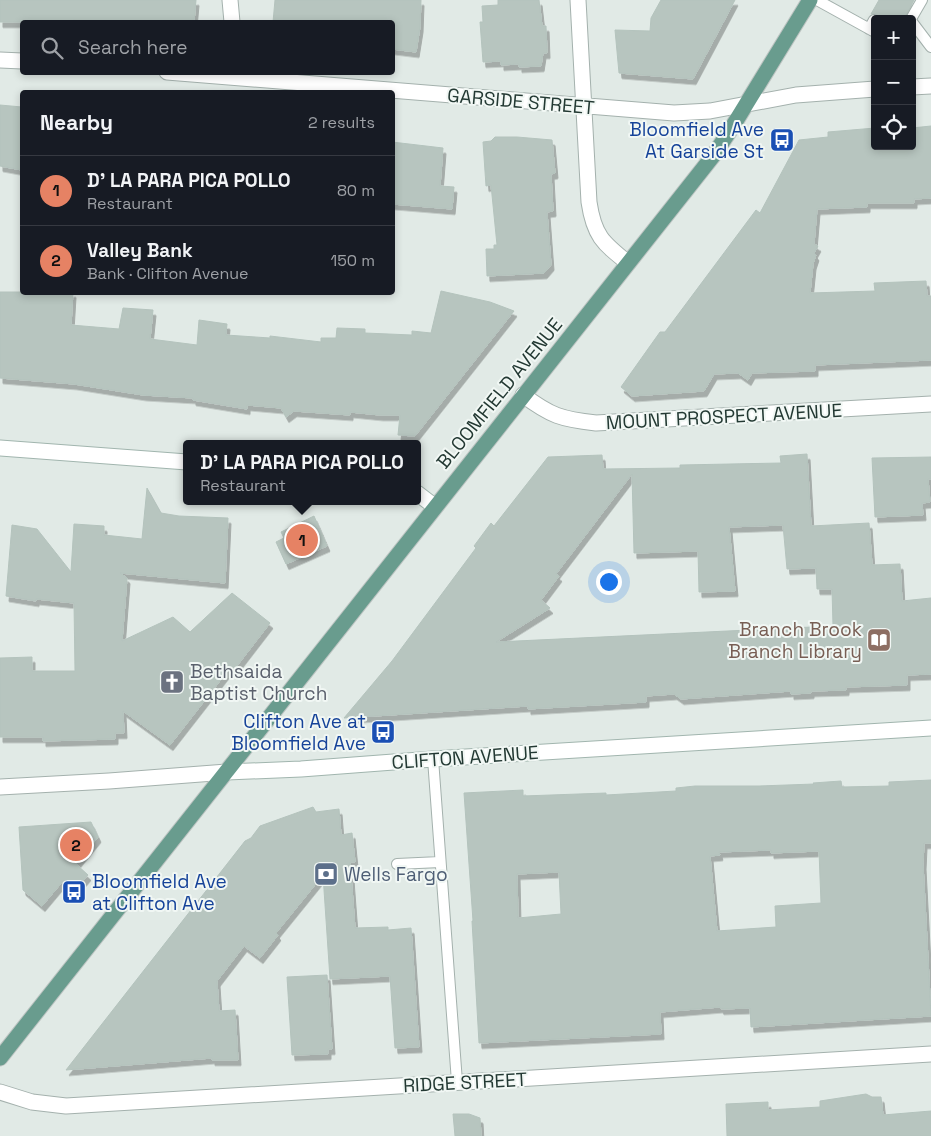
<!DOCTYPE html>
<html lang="en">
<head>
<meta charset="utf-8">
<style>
  body { margin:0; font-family:"Space Grotesk",sans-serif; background:#242831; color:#f1f3f6 }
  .controls { position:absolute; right:15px; top:15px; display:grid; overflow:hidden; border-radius:5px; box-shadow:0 2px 8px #0003 }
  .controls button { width:45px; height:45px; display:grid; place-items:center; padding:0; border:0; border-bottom:1px solid #363941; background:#171b24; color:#f1f3f6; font:25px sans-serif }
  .you { position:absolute; left:608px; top:581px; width:18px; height:18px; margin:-12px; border:4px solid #fff; border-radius:50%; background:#1a73e8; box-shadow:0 0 0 8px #1a73e833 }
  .badge { display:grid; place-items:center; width:32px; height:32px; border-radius:50%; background:#e68264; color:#111; font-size:16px; font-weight:700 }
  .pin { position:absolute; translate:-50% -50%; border:2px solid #fff; box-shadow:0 1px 5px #0006 }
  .popup { position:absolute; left:183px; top:440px; width:238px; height:65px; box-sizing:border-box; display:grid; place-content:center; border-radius:5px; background:#171b24; filter:drop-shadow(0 1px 4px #0005); font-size:16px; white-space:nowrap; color:#9ea1a6 }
  .popup b { font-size:19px; color:#f1f3f6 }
  .popup::after { content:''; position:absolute; left:50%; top:100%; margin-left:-10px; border:10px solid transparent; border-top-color:#171b24 }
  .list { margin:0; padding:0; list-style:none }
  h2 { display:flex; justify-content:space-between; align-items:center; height:65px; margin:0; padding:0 20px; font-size:21px }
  h2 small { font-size:16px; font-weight:400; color:#9ea1a6 }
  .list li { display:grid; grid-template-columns:32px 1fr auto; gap:15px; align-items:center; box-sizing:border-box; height:70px; padding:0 20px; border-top:1px solid #363941 }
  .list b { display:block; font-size:19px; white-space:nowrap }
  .list p { margin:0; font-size:16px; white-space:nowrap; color:#9ea1a6 }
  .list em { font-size:16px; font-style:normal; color:#9ea1a6 }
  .icon { flex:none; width:28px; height:28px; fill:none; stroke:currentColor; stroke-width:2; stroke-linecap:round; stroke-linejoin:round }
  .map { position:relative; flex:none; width:931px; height:1136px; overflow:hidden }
  .search { position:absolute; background:#171b24; box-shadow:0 2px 8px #0003; left:20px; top:20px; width:375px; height:55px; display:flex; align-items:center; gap:12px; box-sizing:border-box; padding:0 18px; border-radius:5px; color:#9ea1a6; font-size:19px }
  .panel { position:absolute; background:#171b24; box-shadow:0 2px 8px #0003; left:20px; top:90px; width:375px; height:205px; border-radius:5px }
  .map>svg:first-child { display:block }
  .building { fill:#b7c5bf; stroke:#b4c3bd; fill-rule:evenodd; filter:url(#shadow) }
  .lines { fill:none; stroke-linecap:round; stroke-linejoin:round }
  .service-casing { stroke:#a4b1ad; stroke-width:12 }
  .minor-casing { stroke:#a4b1ad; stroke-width:17 }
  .tertiary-casing { stroke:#a4b1ad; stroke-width:17 }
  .secondary-casing { stroke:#a1b5ae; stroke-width:17 }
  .primary-casing { stroke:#bdc4c2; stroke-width:17 }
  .service { stroke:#fff; stroke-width:10 }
  .minor { stroke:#fff; stroke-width:15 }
  .tertiary { stroke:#fff; stroke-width:15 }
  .secondary { stroke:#fff; stroke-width:15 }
  .primary { stroke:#699c8e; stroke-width:15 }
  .labels { text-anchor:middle; stroke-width:4; stroke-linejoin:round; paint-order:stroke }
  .street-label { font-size:19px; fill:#233933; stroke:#f1f7f4 }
  .transit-label { font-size:19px; fill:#164399; stroke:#f1f7f4; text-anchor:end }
  .education-label { font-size:19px; fill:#785e54; stroke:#f1f7f4; text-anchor:end }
  .worship-label { font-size:19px; fill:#5b616d; stroke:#f1f7f4; text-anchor:start }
  .service-label { font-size:19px; fill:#4e5e75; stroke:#f1f7f4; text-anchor:start }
</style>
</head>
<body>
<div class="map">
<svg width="931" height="1136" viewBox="0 0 931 1136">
  <defs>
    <filter id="shadow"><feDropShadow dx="3" dy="5.5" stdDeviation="0" flood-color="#0004"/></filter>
  </defs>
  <rect width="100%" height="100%" fill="#e1eae6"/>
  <path class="building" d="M 0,0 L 196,0 L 194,22 L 103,22 L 73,20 L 73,22 L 0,22 Z
    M 275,0 L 421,0 L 420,27 L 416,52 L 392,49 L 392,22 L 273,22 Z
    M 498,0 L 539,0 L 542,26 L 546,26 L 547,53 L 543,53 L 541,66 L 519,67 L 519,64 L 501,65 L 501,61 L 483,62 L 480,22 L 483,22 L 482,6 L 498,5 Z
    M 661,0 L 735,0 L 693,79 L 619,73 L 615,30 L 650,31 L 651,18 Z
    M 879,0 L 914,0 L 904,19 L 881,19 L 877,14 L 871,14 Z
    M 0,105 L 22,107 L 22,170 L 0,166 Z
    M 931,126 L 931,198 L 914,199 L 914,203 L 867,203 L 867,207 L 817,209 L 814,244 L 818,246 L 814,253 L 816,255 L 813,264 L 810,293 L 875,291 L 874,283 L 926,281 L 927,296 L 931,296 L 931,360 L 815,365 L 815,371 L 752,373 L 748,380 L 738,373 L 714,374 L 704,391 L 632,396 L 621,387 L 660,332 L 665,332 L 756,210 L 760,213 L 799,140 L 828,137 L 828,132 L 875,128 L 875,146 L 912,146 L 912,128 Z
    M 495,137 L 517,137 L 552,140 L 555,173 L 551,174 L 553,211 L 547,212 L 551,265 L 544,273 L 487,276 L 486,249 L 494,249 L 494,245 L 497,245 L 491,185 L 486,186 L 483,142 L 491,141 Z
    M 392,142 L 443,148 L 440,186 L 454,187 L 452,209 L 392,204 Z
    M 441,291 L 490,302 L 514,311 L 415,436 L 398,435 L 400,415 L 380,415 L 350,412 L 350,415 L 294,411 L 286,417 L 281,408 L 247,405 L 247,409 L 193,400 L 193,398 L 143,395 L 74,384 L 0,378 L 0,292 L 73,292 L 71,325 L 119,329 L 123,308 L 153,310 L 150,339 L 197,345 L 199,320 L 227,324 L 226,335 L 270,338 L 270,336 L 321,342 L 321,338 L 336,338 L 337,328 L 365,329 L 365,333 L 412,335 L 412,331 L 431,333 Z
    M 807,454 L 811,526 L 869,523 L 872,565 L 900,564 L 902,601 L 931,598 L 931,674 L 907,675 L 907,685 L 846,687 L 846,690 L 811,691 L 811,693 L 791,694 L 791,691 L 681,699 L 674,694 L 646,696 L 646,702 L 528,709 L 528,706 L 344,718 L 392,661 L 476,548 L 474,546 L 491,523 L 494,526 L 548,457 L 602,455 L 603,469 L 680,468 L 680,465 L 781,463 L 780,456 ZM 632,474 L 634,553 L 698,551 L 699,592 L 735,591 L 729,527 L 783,525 L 787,569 L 816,568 L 817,589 L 832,589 L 833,626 L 496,642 L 550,608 L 541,600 L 559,576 L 556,574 Z
    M 931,457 L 931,479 L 928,479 L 930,502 L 922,503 L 923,515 L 875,517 L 872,458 Z
    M 147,488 L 161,513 L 179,516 L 228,518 L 225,583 L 120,573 L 127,578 L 122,641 L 173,617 L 190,632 L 232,593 L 270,623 L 233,671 L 230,668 L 170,745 L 123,711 L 124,733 L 115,733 L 115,739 L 43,741 L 43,737 L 0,737 L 0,658 L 32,657 L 32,671 L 75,671 L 74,603 L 36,599 L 36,601 L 6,596 L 12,525 L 37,529 L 71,572 L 74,524 L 104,526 L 104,535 L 142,539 Z
    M 314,516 L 327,546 L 286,564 L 276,542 L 284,538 L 281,532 Z
    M 931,780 L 931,843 L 924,843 L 923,864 L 931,1016 L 751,1027 L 750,1008 L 721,1009 L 720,1007 L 660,1012 L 661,1034 L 479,1043 L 472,921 L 473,921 L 464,793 L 523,790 L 523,796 L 606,793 L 606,795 L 676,791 L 676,788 L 695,786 L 759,786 L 814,784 L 813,783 L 841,781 L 842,787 L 889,786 L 889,782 ZM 771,850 L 771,853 L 819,851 L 821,903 L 775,906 L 776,927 L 717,931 L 710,856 L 720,855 L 719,852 ZM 559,872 L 561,914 L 518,918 L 517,874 Z
    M 313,807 L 316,812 L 339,809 L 341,835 L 352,833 L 355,862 L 350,862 L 355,928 L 388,927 L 388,930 L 411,928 L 419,1047 L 395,1048 L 390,976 L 330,979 L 323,875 L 276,933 L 278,935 L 260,958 L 244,946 L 217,981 L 219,1011 L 235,1010 L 238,1060 L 212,1060 L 212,1058 L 66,1070 L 245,841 L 251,838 L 260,826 Z
    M 91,822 L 98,837 L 76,864 L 88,875 L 75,890 L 63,881 L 42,906 L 23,890 L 19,827 Z
    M 327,975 L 332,1049 L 328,1049 L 328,1054 L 292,1055 L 287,977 Z
    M 866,1094 L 872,1097 L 881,1097 L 883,1115 L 931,1111 L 931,1136 L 727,1136 L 726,1104 L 768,1102 L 768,1110 L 820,1107 L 820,1101 Z
    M 453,1114 L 469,1114 L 480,1118 L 481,1136 L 455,1136 Z"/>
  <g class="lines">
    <defs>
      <path id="service" d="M 817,0 L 875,32
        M 911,19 L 922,0
        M 912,22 L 931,47
        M 869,29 L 874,20
        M 433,759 L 457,1082
        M 397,864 L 440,862"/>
      <path id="minor" d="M 230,0 L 232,22
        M 578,0 L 589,202 C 594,236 603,243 628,263
        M 0,60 L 22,61
        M 167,72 L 674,113 L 710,111 L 796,95 L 875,89
        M 912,87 L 931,86
        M 523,395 C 551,416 561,419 596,423 L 931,404
        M 0,1092 L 32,1102 L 66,1106 L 931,1054"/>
      <path id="tertiary" d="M 0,787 L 109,781 L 227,772"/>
      <path id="secondary" d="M 0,448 L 187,462
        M 417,493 L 434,506
        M 227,772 L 301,769 L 433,759 L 931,728"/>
      <path id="primary" d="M 0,1058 L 713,156 L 731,129 L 810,0"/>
    </defs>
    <use href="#service" class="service-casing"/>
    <use href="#minor" class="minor-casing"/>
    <use href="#tertiary" class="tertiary-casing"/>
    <use href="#secondary" class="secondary-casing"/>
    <use href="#primary" class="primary-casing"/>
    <use href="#service" class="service"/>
    <use href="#minor" class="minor"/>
    <use href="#tertiary" class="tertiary"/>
    <use href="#secondary" class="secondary"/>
    <use href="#primary" class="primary"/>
  </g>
  <defs>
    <symbol id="bus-square" viewBox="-11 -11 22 22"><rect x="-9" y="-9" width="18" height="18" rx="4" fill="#1a4fb4" stroke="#f1f7f4"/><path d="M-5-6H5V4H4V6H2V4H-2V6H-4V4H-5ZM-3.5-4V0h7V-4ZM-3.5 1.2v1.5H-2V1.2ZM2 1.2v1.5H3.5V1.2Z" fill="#fff"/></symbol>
    <symbol id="library-square" viewBox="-11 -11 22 22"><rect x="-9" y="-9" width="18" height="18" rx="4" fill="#8d6e63" stroke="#f1f7f4"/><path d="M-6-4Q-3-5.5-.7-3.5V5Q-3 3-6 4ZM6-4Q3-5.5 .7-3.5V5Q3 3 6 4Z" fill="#fff"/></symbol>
    <symbol id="church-square" viewBox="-11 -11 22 22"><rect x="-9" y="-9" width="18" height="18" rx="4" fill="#6b7280" stroke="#f1f7f4"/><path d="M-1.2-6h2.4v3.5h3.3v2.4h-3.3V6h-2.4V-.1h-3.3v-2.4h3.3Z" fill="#fff"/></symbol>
    <symbol id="bank-square" viewBox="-11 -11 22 22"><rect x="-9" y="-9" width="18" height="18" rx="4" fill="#5c6f8a" stroke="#f1f7f4"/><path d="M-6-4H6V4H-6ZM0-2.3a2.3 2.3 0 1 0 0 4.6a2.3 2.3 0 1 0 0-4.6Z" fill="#fff"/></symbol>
  </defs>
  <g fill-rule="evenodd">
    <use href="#bus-square" x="768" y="126" width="28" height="28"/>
    <use href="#library-square" x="865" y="626" width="28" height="28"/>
    <use href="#church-square" x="158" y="668" width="28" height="28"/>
    <use href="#bus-square" x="369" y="718" width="28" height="28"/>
    <use href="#bank-square" x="312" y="860" width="28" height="28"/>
    <use href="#bus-square" x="60" y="878" width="28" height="28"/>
  </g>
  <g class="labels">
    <g class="street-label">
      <text transform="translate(521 101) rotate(5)" y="7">GARSIDE STREET</text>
      <text transform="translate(499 393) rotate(-51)" y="7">BLOOMFIELD AVENUE</text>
      <text transform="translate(724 416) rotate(-3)" y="7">MOUNT PROSPECT AVENUE</text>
      <text transform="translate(465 757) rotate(-4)" y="7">CLIFTON AVENUE</text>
      <text transform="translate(465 1082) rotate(-3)" y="7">RIDGE STREET</text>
    </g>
    <g class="transit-label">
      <text x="764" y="136">Bloomfield Ave<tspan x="764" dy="22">At Garside St</tspan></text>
      <text x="366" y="728">Clifton Ave at<tspan x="366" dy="22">Bloomfield Ave</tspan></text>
      <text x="92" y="888" text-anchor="start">Bloomfield Ave<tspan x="92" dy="22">at Clifton Ave</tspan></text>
    </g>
    <g class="education-label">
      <text x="862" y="636">Branch Brook<tspan x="862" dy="22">Branch Library</tspan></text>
    </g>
    <g class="worship-label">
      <text x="190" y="678">Bethsaida<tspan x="190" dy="22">Baptist Church</tspan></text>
    </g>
    <g class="service-label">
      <text x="344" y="881">Wells Fargo</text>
    </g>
  </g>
</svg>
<div class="controls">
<button>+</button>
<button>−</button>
<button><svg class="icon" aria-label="locate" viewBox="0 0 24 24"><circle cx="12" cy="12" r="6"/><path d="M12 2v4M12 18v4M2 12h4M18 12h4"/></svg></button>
</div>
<div class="you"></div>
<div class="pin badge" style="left:302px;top:540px">1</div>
<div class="popup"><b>D' LA PARA PICA POLLO</b>Restaurant</div>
<div class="pin badge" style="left:76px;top:845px">2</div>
<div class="search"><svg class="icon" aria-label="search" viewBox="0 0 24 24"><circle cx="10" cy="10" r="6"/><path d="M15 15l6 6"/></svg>Search here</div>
<section class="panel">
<h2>Nearby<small>2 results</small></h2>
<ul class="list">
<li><span class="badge">1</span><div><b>D' LA PARA PICA POLLO</b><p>Restaurant</p></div><em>80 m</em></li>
<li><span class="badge">2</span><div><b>Valley Bank</b><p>Bank · Clifton Avenue</p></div><em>150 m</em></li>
</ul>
</section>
</div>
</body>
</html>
